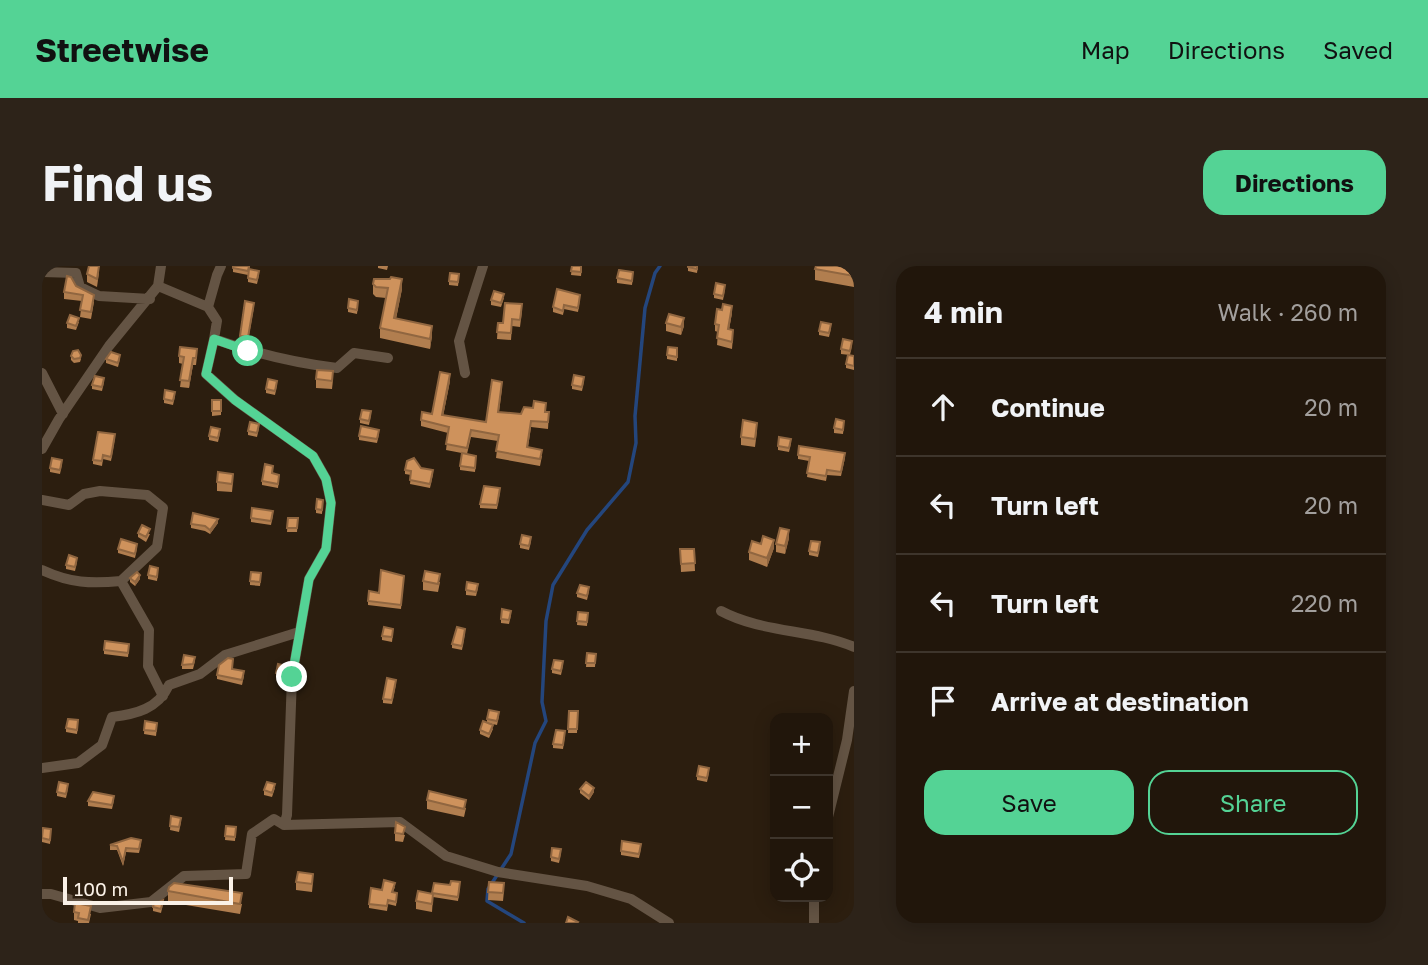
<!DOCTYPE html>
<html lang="en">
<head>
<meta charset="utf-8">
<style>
  body { margin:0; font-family:"Golos Text",sans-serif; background:#2d2319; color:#f1f3f6 }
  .controls { position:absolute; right:21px; bottom:21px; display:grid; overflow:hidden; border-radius:14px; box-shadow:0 4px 18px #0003 }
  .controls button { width:63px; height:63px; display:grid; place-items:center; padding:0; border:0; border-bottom:2px solid #3e352c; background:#21160b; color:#f1f3f6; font:35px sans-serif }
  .scale { position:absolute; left:21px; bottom:18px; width:170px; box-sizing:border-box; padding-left:7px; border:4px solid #faf1e7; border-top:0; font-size:19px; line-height:24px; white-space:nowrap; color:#faf1e7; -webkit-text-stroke:5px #2c1e0f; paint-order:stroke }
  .stop { position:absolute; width:21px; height:21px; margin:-16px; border:5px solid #54d395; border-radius:50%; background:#fff }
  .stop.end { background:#54d395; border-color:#fff; box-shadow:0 2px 7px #0008 }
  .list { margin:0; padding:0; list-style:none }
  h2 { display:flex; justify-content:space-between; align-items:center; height:91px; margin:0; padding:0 28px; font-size:30px }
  h2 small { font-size:23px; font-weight:400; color:#a29f9d }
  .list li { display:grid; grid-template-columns:46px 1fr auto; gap:21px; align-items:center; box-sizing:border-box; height:98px; padding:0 28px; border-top:2px solid #3e352c }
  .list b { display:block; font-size:26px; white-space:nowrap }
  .list em { font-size:23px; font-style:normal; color:#a29f9d }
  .actions { display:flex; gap:14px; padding:21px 28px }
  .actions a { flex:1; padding:16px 0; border:2px solid #54d395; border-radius:21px; text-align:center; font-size:24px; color:#54d395 }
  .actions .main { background:#54d395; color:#111 }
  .icon { flex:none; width:38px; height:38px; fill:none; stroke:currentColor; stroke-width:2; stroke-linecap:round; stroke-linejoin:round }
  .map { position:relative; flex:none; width:812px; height:657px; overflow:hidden; border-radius:21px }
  header { display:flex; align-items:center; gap:42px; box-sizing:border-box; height:98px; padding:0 35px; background:#54d395; color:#111 }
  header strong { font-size:33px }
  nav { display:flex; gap:38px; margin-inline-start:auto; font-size:24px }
  .intro { display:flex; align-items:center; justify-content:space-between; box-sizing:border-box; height:168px; padding:0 42px }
  h1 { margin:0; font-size:49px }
  .button { padding:18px 32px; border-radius:21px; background:#54d395; color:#111; font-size:24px; font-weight:700 }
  main { display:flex; gap:42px; padding:0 42px }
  aside { flex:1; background:#21160b; border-radius:21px; box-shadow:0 4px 18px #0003 }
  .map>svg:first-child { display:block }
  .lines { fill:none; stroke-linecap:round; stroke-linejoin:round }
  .stream { stroke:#24467d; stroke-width:3.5 }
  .street { stroke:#645444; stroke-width:10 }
  .wall { fill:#b17e4f }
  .shaded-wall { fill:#906640 }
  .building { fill:#ce925c; stroke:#906640; stroke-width:2 }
  .route { stroke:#54d395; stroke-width:9 }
</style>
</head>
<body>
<header>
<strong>Streetwise</strong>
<nav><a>Map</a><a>Directions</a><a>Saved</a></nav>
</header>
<div class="intro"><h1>Find us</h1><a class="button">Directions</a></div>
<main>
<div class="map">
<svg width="812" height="657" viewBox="0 0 812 657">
  <rect width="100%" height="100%" fill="#2c1e0f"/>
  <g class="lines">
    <path class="stream" d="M 482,657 L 445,635 L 446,623 L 469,588 L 493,477 L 504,455 L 500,436 L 504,355 L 511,319 L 545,264 L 586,216 L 594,177 L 593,150 L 603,42 L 613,7 L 618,0"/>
    <path class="street" d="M 0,6 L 34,7 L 38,21 L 57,30 L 108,33
      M 116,20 L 119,0
      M 166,41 L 175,55 L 172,73 C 212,87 252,97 295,102 L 312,87 L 346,92
      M 0,107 L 21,148
      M 423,107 L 417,75 L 441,0
      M 0,183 L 17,153 L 67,80 L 116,20 L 166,41 L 175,9 L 179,0
      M 0,234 L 27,239 L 42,228 L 58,225 L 105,229 L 121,242 L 115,281 L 79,315 L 107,364 L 106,400 L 121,430
      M 0,304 C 28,317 49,318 79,315
      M 679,345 C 720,367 770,363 812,381
      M 0,502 L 36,497 L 60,479 L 70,451 C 94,448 116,443 127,419 L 158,408 L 183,389 L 257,366
      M 786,551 L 805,474 L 812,425
      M 242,559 L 358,556 L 404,590 L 456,606 L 545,620 L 589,633 L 627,657
      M 0,628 L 9,628 L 58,642 L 109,636 L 142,610 L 204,608 L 210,568 L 232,553 L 242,559 L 245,549 L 250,411 L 267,313 L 284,283 L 289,237 L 284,213 L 271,190 L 193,134 L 164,108 L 172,73
      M 772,657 L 772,631"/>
  </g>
  <path class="wall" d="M 191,0 L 208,0 L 206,9 L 191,6 Z
    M 336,0 L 346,0 L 345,4 L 336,2 Z
    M 530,0 L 540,0 L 539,10 L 529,9 Z
    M 646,0 L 656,0 L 655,7 L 646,5 Z
    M 812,0 L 812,21 L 773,14 L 773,3 Z
    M 57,7 L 55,21 L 45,16 L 45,8 Z
    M 217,9 L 215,18 L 206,16 L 206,12 Z
    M 591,10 L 590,19 L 575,17 L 575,12 Z
    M 417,12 L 416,20 L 407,19 L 407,15 Z
    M 331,18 L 360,23 L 354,53 L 390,70 L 388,83 L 338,72 L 338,62 L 344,32 L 334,31 L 331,28 Z
    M 34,20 L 52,36 L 49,53 L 38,51 L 40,35 L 22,33 L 22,26 Z
    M 683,23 L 681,34 L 672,32 L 672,28 Z
    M 462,32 L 459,41 L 449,39 L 449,34 Z
    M 538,33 L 536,46 L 522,43 L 521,49 L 511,46 L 511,41 Z
    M 316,39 L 315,48 L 306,46 L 306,42 Z
    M 212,41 L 206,75 L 198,74 L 198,70 Z
    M 480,45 L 478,61 L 470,60 L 469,74 L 455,73 L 456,57 L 461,57 Z
    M 690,47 L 687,63 L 691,71 L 690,83 L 675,79 L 676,66 L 673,65 L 673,58 Z
    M 37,56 L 34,64 L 25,62 L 25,57 Z
    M 624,57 L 642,60 L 639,69 L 624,65 Z
    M 789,62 L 787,71 L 777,69 L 777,65 Z
    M 810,79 L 808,89 L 799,88 L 799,83 Z
    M 635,82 L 635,95 L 625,93 L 625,89 Z
    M 31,85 L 39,93 L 38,96 L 32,97 L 29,94 L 29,90 Z
    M 137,90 L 155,90 L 154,99 L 151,99 L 147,122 L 138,121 L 141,98 L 137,97 Z
    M 812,90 L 812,104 L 804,102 L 804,98 Z
    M 64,93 L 78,93 L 76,101 L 64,97 Z
    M 274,113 L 291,114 L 290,123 L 274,122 Z
    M 408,115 L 401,150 L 444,156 L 460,122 L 457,146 L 479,148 L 507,146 L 506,163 L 489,161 L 486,181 L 500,190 L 498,200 L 454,192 L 456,175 L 429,171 L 425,188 L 404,184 L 406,167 L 379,160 L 379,154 L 390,148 Z
    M 542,115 L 540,125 L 530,123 L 530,119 Z
    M 62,116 L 60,125 L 50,123 L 50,119 Z
    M 235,119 L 233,129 L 224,127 L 224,123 Z
    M 133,130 L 131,139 L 122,137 L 122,133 Z
    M 170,134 L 179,134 L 179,149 L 170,150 Z
    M 329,149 L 327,159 L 318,157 L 318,153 Z
    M 802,159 L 801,168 L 792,167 L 792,162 Z
    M 217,162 L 215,171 L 206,169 L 206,165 Z
    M 715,165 L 713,181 L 699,179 L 699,171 Z
    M 178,167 L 176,176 L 167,174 L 167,170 Z
    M 337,168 L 335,177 L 317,174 L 317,170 Z
    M 73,172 L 69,195 L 61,193 L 60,200 L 51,198 L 51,194 Z
    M 749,177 L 747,186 L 736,184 L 736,180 Z
    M 756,189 L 803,192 L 799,210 L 785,209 L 784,215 L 765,211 L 767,195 L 756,193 Z
    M 434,194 L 433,206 L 418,204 L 418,200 Z
    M 20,198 L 18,208 L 8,206 L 8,202 Z
    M 379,202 L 391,208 L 388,222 L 368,218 L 369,209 L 363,208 L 363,204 Z
    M 231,208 L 237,213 L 236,222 L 220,219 L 220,215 Z
    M 175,216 L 191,216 L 190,226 L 175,225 Z
    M 458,226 L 455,243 L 438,242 L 438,238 Z
    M 281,234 L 280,248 L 274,247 L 274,243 Z
    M 231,249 L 229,259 L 209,256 L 209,252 Z
    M 246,252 L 256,252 L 255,266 L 245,266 Z
    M 176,257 L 168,268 L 163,265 L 149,262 L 149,258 Z
    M 96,267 L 108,268 L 104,276 L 96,271 Z
    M 747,272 L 743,288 L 734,286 L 734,278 Z
    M 489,275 L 487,284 L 478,282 L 478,278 Z
    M 778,280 L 776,291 L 767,289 L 767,285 Z
    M 95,282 L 93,292 L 76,287 L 76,283 Z
    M 732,282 L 725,301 L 707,294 L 707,286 Z
    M 638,283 L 652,283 L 653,305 L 639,306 Z
    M 35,296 L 33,305 L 24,303 L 24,299 Z
    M 116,306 L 115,315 L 106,313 L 106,309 Z
    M 362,310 L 359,343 L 326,339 L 326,335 Z
    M 219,311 L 218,320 L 208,319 L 208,315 Z
    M 88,312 L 98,313 L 93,320 L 88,316 Z
    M 381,315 L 398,316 L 396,326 L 381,324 Z
    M 436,322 L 434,330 L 424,329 L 424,324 Z
    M 547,325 L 545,334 L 535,331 L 535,327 Z
    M 536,346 L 546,347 L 545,360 L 535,359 Z
    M 469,349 L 467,358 L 459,357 L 459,353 Z
    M 351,367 L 350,376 L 340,374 L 340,370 Z
    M 423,367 L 420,384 L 410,382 L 410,378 Z
    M 87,382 L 86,391 L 62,388 L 62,384 Z
    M 545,387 L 554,388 L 553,401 L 544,401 Z
    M 153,395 L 151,403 L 140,403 L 140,399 Z
    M 191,397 L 190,403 L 202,410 L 200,419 L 175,413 L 175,409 Z
    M 521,399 L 519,409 L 510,407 L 510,403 Z
    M 244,404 L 242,413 L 234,411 L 234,407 Z
    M 354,418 L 350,438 L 341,437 L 341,433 Z
    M 527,445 L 536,445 L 535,467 L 526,467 Z
    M 457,450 L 455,459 L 446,457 L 451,463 L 447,472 L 438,468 L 438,464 L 445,457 L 445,453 Z
    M 103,455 L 115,461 L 114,470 L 102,468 Z
    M 36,458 L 35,468 L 24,466 L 24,462 Z
    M 523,469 L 521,483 L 511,482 L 511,478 Z
    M 667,506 L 665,516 L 655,514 L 655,510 Z
    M 26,522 L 24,532 L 15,530 L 15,526 Z
    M 233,522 L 230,531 L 222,529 L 222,524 Z
    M 538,523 L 552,526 L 547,534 L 538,527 Z
    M 72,534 L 70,543 L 46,540 L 46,535 Z
    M 385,534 L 424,542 L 422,551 L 385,543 Z
    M 129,550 L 139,556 L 137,566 L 128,564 Z
    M 184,560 L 194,561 L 193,575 L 183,574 Z
    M 0,566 L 9,568 L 8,578 L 0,576 Z
    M 353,567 L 363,569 L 361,576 L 353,575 Z
    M 99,578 L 97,587 L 84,586 L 81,600 L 75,584 L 68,584 L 68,579 Z
    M 599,582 L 597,592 L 579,589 L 579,585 Z
    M 519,587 L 517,597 L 509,595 L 509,591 Z
    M 254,616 L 271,616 L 270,626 L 254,624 Z
    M 447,616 L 462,625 L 461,635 L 446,634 Z
    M 418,620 L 416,635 L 391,631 L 390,646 L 374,643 L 374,635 L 390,628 Z
    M 353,621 L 351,626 L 355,631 L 354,640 L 346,638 L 345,645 L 327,642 L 327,638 L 340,624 Z
    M 126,625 L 200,638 L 198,648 L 126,636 Z
    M 121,638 L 119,647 L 111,645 L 111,639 Z
    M 32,646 L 49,648 L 47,657 L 36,657 L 36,655 L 32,654 Z"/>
  <path class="shaded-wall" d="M 360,13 L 360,23 L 352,62 L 352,52 Z
    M 690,40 L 690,47 L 686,70 L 686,63 Z
    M 642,52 L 642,60 L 639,69 L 639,61 Z
    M 390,60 L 390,70 L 388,83 L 388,73 Z
    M 151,92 L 151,99 L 147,122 L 147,115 Z
    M 408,108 L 408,115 L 400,156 L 400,149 Z
    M 176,253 L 176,257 L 168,268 L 168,264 Z
    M 747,264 L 747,272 L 743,288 L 743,280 Z
    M 732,274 L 732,282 L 725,301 L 725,292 Z
    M 98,309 L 98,313 L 93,320 L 93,316 Z
    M 552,522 L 552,526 L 547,534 L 547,530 Z"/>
  <path class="building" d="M 47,0 L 57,0 L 55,13 L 45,8 Z
    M 191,0 L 207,0 L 206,5 L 191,2 Z
    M 530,0 L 539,0 L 539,6 L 529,5 Z
    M 646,0 L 655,0 L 655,3 L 646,1 Z
    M 774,0 L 812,0 L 812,10 L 773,3 Z
    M 207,3 L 217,5 L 215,14 L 206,12 Z
    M 577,4 L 591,6 L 590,15 L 575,12 Z
    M 408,7 L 417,8 L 416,16 L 407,15 Z
    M 25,10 L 29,11 L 34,20 L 52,29 L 49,46 L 38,44 L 41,29 L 22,26 Z
    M 349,11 L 360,13 L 352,52 L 390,60 L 388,73 L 338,62 L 346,22 L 334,21 L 331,18 L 332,13 L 348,13 Z
    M 674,17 L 683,19 L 681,30 L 672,28 Z
    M 515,23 L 538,29 L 536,42 L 522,39 L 521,45 L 511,41 Z
    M 452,25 L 462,28 L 459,37 L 449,34 Z
    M 307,33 L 316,35 L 315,44 L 306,42 Z
    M 203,35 L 212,37 L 206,71 L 198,70 Z
    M 463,37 L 480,38 L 478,54 L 470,53 L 469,67 L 455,66 L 456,57 L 461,57 Z
    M 681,38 L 690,40 L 686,63 L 691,64 L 690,76 L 675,72 L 677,59 L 673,58 L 675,43 L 680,44 Z
    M 627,48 L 642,52 L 639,61 L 624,57 Z
    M 28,49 L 37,52 L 34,60 L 25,57 Z
    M 779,56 L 789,58 L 787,67 L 777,65 Z
    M 801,73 L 810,75 L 808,85 L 799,83 Z
    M 138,81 L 155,83 L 154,92 L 151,92 L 147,115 L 138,114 L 142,91 L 137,90 Z
    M 626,81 L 635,82 L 635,91 L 625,89 Z
    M 36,84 L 39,89 L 38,92 L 32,93 L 29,90 L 31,85 Z
    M 69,86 L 78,89 L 76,97 L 64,93 Z
    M 806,89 L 812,90 L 812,100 L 804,98 Z
    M 275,104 L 291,105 L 290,115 L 274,113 Z
    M 398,106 L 408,108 L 400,149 L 444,156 L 450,114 L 460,116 L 456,146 L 479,148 L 482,141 L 491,142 L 492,135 L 504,137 L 503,146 L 507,146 L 506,156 L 489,155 L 485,181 L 500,184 L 498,193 L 454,185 L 457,169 L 429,164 L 425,182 L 404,178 L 407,161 L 379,154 L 380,146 L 390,148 Z
    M 532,109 L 542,111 L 540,121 L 530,119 Z
    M 53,110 L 62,112 L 60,121 L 50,119 Z
    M 226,113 L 235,115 L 233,125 L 224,123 Z
    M 123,124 L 133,126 L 131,135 L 122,133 Z
    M 170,134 L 179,134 L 179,145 L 170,145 Z
    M 320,144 L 329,145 L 327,155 L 318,153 Z
    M 794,153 L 802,155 L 801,164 L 792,162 Z
    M 701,154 L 715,157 L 713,173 L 699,171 Z
    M 208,156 L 217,158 L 215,167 L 206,165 Z
    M 319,160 L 337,164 L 335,173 L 317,170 Z
    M 169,161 L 178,163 L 176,172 L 167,170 Z
    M 56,166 L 73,168 L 69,191 L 61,189 L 60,195 L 51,194 Z
    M 737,171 L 749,173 L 747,182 L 736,180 Z
    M 757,180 L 803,187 L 799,206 L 785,204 L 784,210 L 765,207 L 768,191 L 756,189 Z
    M 420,187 L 434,190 L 433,202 L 418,200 Z
    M 10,192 L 20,194 L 18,204 L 8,202 Z
    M 372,192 L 379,202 L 391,204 L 388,218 L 368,214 L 369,205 L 363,204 L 365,195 Z
    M 223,198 L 231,200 L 230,207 L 237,209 L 236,218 L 220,215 Z
    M 176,206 L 191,208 L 190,218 L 175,216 Z
    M 442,220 L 458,222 L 455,239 L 438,238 Z
    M 275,233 L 281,234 L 280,244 L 274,243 Z
    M 210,242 L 231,245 L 229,255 L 209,252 Z
    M 151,247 L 176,253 L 168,264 L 163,260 L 149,258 Z
    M 246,252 L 256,252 L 255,262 L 245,262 Z
    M 100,259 L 108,263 L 104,271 L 96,267 Z
    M 738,262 L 747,264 L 743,280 L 734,278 Z
    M 480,269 L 489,271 L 487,280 L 478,278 Z
    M 721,270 L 732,274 L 725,292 L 707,286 L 710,275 L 719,278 Z
    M 79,273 L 95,278 L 93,288 L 76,283 Z
    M 769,275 L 778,276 L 776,287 L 767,285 Z
    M 638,283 L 652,283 L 653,297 L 639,298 Z
    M 27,289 L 35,292 L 33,301 L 24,299 Z
    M 108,300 L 116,302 L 115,311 L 106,309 Z
    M 339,304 L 362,310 L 359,339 L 326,335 L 327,325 L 337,327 Z
    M 383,305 L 398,308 L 396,318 L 381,315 Z
    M 95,306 L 98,309 L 93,316 L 88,312 Z
    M 209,306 L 219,307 L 218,316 L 208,315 Z
    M 425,316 L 436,318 L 434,326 L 424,324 Z
    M 538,319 L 547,321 L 545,330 L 535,327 Z
    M 460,343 L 469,345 L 467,354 L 459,353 Z
    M 536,346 L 546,347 L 545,356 L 535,355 Z
    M 342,361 L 351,363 L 350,371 L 340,370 Z
    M 415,361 L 423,363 L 420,380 L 410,378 Z
    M 63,375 L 87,378 L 86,387 L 62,384 Z
    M 545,387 L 554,388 L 553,397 L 544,397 Z
    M 142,389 L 153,391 L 151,398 L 140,399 Z
    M 186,392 L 191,393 L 190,403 L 202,405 L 200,414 L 175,409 L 177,399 Z
    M 512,394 L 521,395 L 519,405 L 510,403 Z
    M 236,398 L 244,400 L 242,409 L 234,407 Z
    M 345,412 L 354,414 L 350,434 L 341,433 Z
    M 447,444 L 457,446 L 455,455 L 445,453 Z
    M 527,445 L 536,445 L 535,463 L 526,463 Z
    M 26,453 L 36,454 L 35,464 L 24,462 Z
    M 103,455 L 115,457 L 114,465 L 102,464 Z
    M 441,455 L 451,459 L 447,468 L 438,464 Z
    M 514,464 L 523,465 L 521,479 L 511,478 Z
    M 657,500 L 667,502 L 665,512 L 655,510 Z
    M 17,516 L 26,518 L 24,528 L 15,526 Z
    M 225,516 L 233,518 L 230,527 L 222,524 Z
    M 544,516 L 552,522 L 547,530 L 538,523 Z
    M 387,525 L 424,534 L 422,543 L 385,534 Z
    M 51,526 L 72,530 L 70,539 L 46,535 Z
    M 129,550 L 139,552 L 137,561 L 128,560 Z
    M 354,556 L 363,561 L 361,568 L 353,567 Z
    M 184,560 L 194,561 L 193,571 L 183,570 Z
    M 1,562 L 9,563 L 8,574 L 0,572 Z
    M 89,572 L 99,574 L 97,583 L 84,582 L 81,596 L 75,580 L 68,579 Z
    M 580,575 L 599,578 L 597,588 L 579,585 Z
    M 510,582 L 519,583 L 517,593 L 509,591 Z
    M 256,606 L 271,608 L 270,618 L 254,616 Z
    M 342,614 L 353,617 L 350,626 L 355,627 L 354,636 L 346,634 L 345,640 L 327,638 L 329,622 L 340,624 Z
    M 409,615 L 418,616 L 416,631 L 390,627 L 392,617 L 408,619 Z
    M 447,616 L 462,617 L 461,627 L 446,626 Z
    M 132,617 L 200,627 L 198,638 L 126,625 L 127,621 Z
    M 376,625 L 391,628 L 390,638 L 374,635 Z
    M 121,634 L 119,643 L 111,641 L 111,639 Z
    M 33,637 L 49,640 L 46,654 L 36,652 L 37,647 L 32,646 Z
    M 526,651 L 536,656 L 535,657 L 524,657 Z"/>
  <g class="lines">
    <path class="route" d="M 206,85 L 172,73 L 164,108 L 193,134 L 271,190 L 284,213 L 289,237 L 284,283 L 267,313 L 250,411"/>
  </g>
</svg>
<div class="controls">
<button>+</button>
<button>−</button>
<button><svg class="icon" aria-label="locate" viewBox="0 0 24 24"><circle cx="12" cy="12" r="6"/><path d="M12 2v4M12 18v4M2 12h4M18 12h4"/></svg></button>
</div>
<div class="scale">100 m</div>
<div class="stop" style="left:206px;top:85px"></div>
<div class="stop end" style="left:250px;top:411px"></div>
</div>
<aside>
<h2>4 min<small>Walk · 260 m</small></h2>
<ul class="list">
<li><svg class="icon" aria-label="ahead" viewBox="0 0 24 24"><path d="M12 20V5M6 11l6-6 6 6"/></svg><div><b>Continue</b></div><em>20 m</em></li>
<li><svg class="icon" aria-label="left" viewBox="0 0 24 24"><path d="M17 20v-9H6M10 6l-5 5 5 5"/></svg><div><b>Turn left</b></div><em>20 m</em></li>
<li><svg class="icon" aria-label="left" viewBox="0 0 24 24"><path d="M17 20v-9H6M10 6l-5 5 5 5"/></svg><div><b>Turn left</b></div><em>220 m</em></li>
<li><svg class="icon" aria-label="arrive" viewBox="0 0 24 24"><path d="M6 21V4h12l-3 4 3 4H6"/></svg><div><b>Arrive at destination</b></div></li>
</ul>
<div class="actions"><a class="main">Save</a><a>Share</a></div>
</aside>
</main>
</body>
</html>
